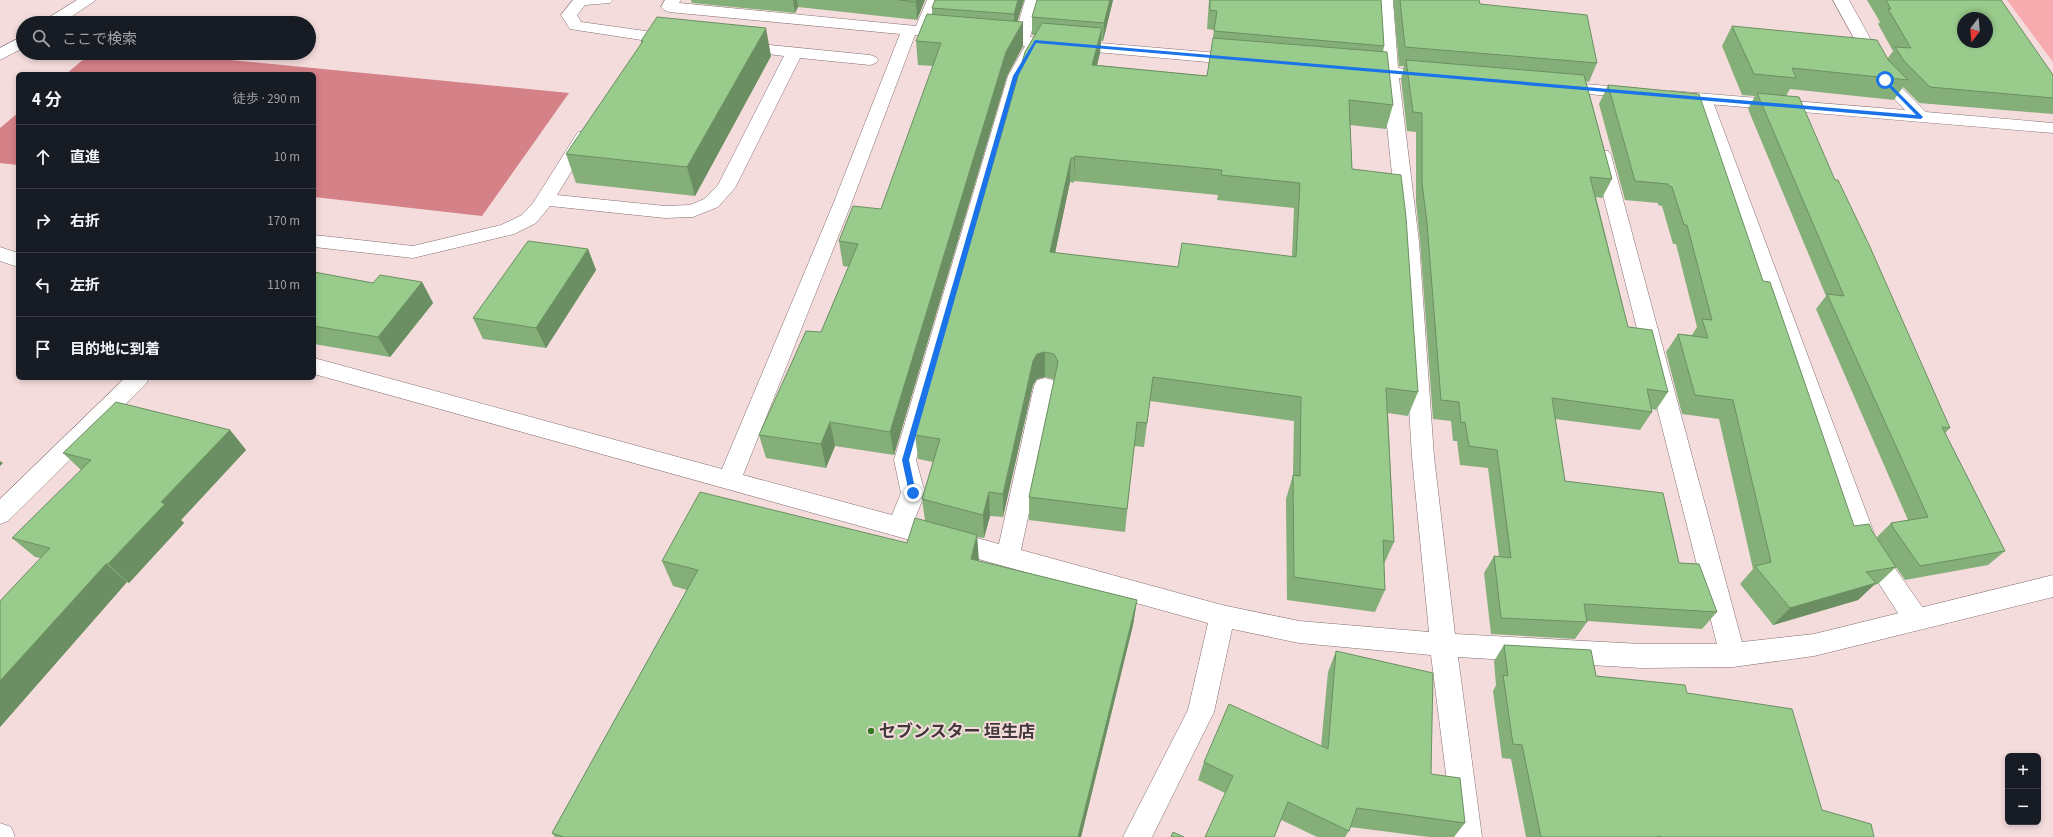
<!DOCTYPE html>
<html lang="ja">
<head>
<meta charset="utf-8">
<style>
  body { margin:0; font-family:"Source Sans 3","Noto Sans JP",sans-serif; background:#20242c; color:#f1f3f6 }
  .controls { position:absolute; right:12px; bottom:12px; display:grid; overflow:hidden; border-radius:6px; box-shadow:0 2px 6px #0003 }
  .controls button { width:36px; height:36px; display:grid; place-items:center; padding:0; border:0; border-bottom:1px solid #363941; background:#171b24; color:#f1f3f6; font:20px sans-serif }
  .compass { position:absolute; left:1957px; top:12px; width:36px; height:36px; border-radius:50%; background:#171b24; box-shadow:0 2px 6px #0003; rotate:196deg }
  .stop { position:absolute; width:12px; height:12px; margin:-9px; border:3px solid #1a73e8; border-radius:50%; background:#fff }
  .stop.end { background:#1a73e8; border-color:#fff; box-shadow:0 1px 4px #0008 }
  .list { margin:0; padding:0; list-style:none }
  h2 { display:flex; justify-content:space-between; align-items:center; height:52px; margin:0; padding:0 16px; font-size:17px }
  h2 small { font-size:13px; font-weight:400; color:#9ea1a6 }
  .list li { display:grid; grid-template-columns:26px 1fr auto; gap:12px; align-items:center; box-sizing:border-box; height:64px; padding:0 16px; border-top:1px solid #363941 }
  .list b { display:block; font-size:15px; white-space:nowrap }
  .list em { font-size:13px; font-style:normal; color:#9ea1a6 }
  .icon { flex:none; width:22px; height:22px; fill:none; stroke:currentColor; stroke-width:2; stroke-linecap:round; stroke-linejoin:round }
  .map { position:relative; flex:none; width:2053px; height:837px; overflow:hidden }
  .search { position:absolute; background:#171b24; box-shadow:0 2px 6px #0003; left:16px; top:16px; width:300px; height:44px; display:flex; align-items:center; gap:10px; box-sizing:border-box; padding:0 14px; border-radius:22px; color:#9ea1a6; font-size:15px }
  .panel { position:absolute; background:#171b24; box-shadow:0 2px 6px #0003; left:16px; top:72px; width:300px; height:308px; border-radius:6px }
  .map>svg:first-child { display:block }
  .green { fill:#f8abaf }
  .water { fill:#d48187 }
  .lines { fill:none; stroke-linecap:round; stroke-linejoin:round }
  .lane-casing { stroke:#856f70; stroke-width:1 }
  .street-casing { stroke:#856f70; stroke-width:1 }
  .lane { fill:#fff; fill-rule:evenodd }
  .street { fill:#fff; fill-rule:evenodd }
  .wall { fill:#84af78; fill-rule:evenodd }
  .shaded-wall { fill:#6b8f62 }
  .building { fill:#99cc8c; stroke:#6b8f62; fill-rule:evenodd }
  .route { fill:#1a73e8 }
  .poi-dot { fill:#347b1f; stroke:#f4dbdc; stroke-width:1.5 }
  .labels { text-anchor:middle; stroke-width:4; stroke-linejoin:round; paint-order:stroke }
  .near-poi-label { font-size:17px; font-weight:bold; fill:#423839; stroke:#f4dbdc; text-anchor:start }
</style>
</head>
<body>
<div class="map">
<svg width="2053" height="837" viewBox="0 0 2053 837">
  <rect width="100%" height="100%" fill="#f4dbdc"/>
  <path class="green" d="M 2007,0 L 2053,0 L 2053,62 Z"/>
  <path class="water" d="M 91,53 L 158,53 L 569,93 L 482,216 L 314,197 L 314,74 L 66,74 Z
    M 18,113 L 18,165 L 0,163 L 0,128 Z"/>
  <g class="lines">
    <defs>
      <path id="lane" d="M 573,0 L 613,0 L 610,3 L 585,5 L 577,15 L 581,22 L 674,35 L 680,37 L 682,40 L 680,43 L 674,45 L 570,29 L 561,15 Z
        M 740,42 L 870,55 L 876,57 L 878,60 L 876,63 L 870,65 L 800,58 L 735,188 L 718,207 L 693,217 L 665,218 L 550,206 L 536,223 L 514,234 L 413,258 L 314,247 L 314,235 L 413,246 L 501,225 L 522,215 L 533,203 L 578,132 L 584,131 L 590,132 L 593,136 L 557,195 L 665,206 L 690,205 L 704,199 L 718,185 L 784,56 L 734,50 L 732,47 L 734,44 Z
        M 1704,94 L 1710,95 L 1712,99 L 1878,544 L 1925,611 L 1929,619 L 1925,627 L 1916,630 L 1907,627 L 1856,548 L 1696,99 L 1698,95 Z"/>
      <path id="street" d="M 77,0 L 96,0 L 62,23 L 43,23 L 45,20 Z
        M 665,0 L 681,0 L 679,3 L 916,26 L 927,0 L 943,0 L 931,27 L 956,31 L 958,34 L 956,37 L 950,39 L 915,35 L 850,207 L 743,475 L 892,515 L 901,493 L 894,460 L 1008,76 L 1025,46 L 986,41 L 984,38 L 986,35 L 992,33 L 1015,35 L 1025,0 L 1041,0 L 1030,37 L 1241,55 L 1247,57 L 1249,60 L 1247,63 L 1241,65 L 1040,47 L 1024,76 L 916,460 L 925,493 L 914,521 L 999,544 L 1034,386 L 1037,380 L 1045,378 L 1053,380 L 1056,386 L 1021,550 L 1222,605 L 1299,621 L 1429,632 L 1412,457 L 1399,242 L 1382,77 L 1355,73 L 1353,70 L 1355,67 L 1361,65 L 1381,67 L 1377,0 L 1393,0 L 1398,68 L 1438,73 L 1440,76 L 1438,79 L 1432,81 L 1399,78 L 1419,242 L 1434,457 L 1455,634 L 1641,644 L 1717,644 L 1593,155 L 1596,151 L 1602,150 L 1608,151 L 1611,155 L 1742,642 L 1814,634 L 2053,575 L 2053,597 L 1814,656 L 1733,667 L 1641,668 L 1458,657 L 1482,837 L 1454,837 L 1431,655 L 1299,643 L 1232,629 L 1214,712 L 1152,837 L 1123,837 L 1188,710 L 1208,623 L 314,374 L 314,358 L 722,469 L 832,207 L 900,34 L 669,12 L 664,10 L 661,7 Z
        M 1833,0 L 1849,0 L 1892,78 L 1926,112 L 2053,123 L 2053,133 L 1672,101 L 1666,100 L 1664,96 L 1666,92 L 1672,91 L 1905,110 L 1877,80 Z
        M 23,36 L 23,48 L 0,60 L 0,48 Z
        M 1558,82 L 1635,88 L 1641,89 L 1643,93 L 1641,97 L 1635,98 L 1552,91 L 1550,87 L 1552,83 Z
        M 0,247 L 18,253 L 18,267 L 0,261 Z
        M 125,378 L 149,378 L 146,384 L 8,521 L 0,524 L 0,499 Z
        M 0,823 L 11,827 L 15,837 L 0,837 Z"/>
    </defs>
    <use href="#lane" class="lane-casing"/>
    <use href="#street" class="street-casing"/>
    <use href="#lane" class="lane"/>
    <use href="#street" class="street"/>
  </g>
  <path class="wall" d="M 691,0 L 925,0 L 917,20 L 798,7 L 795,13 L 692,3 Z
    M 935,0 L 1024,0 L 1017,22 L 1023,46 L 1007,76 L 894,455 L 835,446 L 826,468 L 766,458 L 759,435 L 821,332 L 849,267 L 843,266 L 839,241 L 881,209 L 933,66 L 918,65 L 916,41 L 932,14 L 932,8 Z
    M 1037,0 L 1113,0 L 1103,41 L 1101,41 L 1100,53 L 1097,65 L 1207,76 L 1214,30 L 1207,29 L 1209,0 L 1381,0 L 1384,46 L 1383,52 L 1393,105 L 1386,129 L 1350,125 L 1352,169 L 1418,392 L 1408,416 L 1388,413 L 1394,542 L 1384,564 L 1385,590 L 1375,612 L 1287,600 L 1286,499 L 1293,475 L 1294,421 L 1150,401 L 1144,447 L 1134,446 L 1125,532 L 1029,520 L 1029,497 L 1054,380 L 1053,379 L 1045,377 L 1037,379 L 1033,385 L 1003,517 L 990,516 L 984,538 L 977,537 L 978,561 L 1137,600 L 1133,625 L 1081,837 L 555,837 L 552,833 L 687,590 L 673,586 L 662,561 L 907,543 L 925,520 L 922,499 L 933,462 L 918,459 L 915,435 L 1035,35 L 1032,35 L 1032,17 ZM 1074,181 L 1218,195 L 1217,200 L 1294,208 L 1292,256 L 1178,267 L 1055,253 L 1070,182 L 1074,183 Z
    M 1393,0 L 1479,0 L 1480,4 L 1597,63 L 1589,82 L 1586,81 L 1612,179 L 1602,198 L 1596,197 L 1628,327 L 1668,392 L 1656,410 L 1652,409 L 1652,412 L 1640,430 L 1555,419 L 1565,481 L 1679,563 L 1717,612 L 1702,629 L 1587,621 L 1587,622 L 1575,639 L 1491,634 L 1484,573 L 1494,556 L 1499,556 L 1488,468 L 1460,465 L 1457,441 L 1453,441 L 1451,421 L 1433,419 L 1420,242 L 1416,202 L 1416,132 L 1407,131 L 1401,79 L 1404,66 L 1399,66 Z
    M 1867,0 L 2001,0 L 2053,75 L 2053,114 L 1919,103 L 1903,87 L 1894,100 L 1790,89 L 1786,96 L 1835,180 L 1950,428 L 1945,433 L 2005,551 L 1988,565 L 1905,580 L 1896,567 L 1878,584 L 1874,585 L 1858,600 L 1773,625 L 1740,584 L 1753,569 L 1719,419 L 1682,414 L 1666,352 L 1678,334 L 1692,335 L 1697,327 L 1676,244 L 1673,244 L 1662,206 L 1658,205 L 1658,203 L 1625,200 L 1599,104 L 1608,85 L 1763,281 L 1854,526 L 1872,531 L 1878,540 L 1877,537 L 1891,523 L 1908,520 L 1816,309 L 1826,296 L 1748,109 L 1755,96 L 1742,95 L 1722,46 L 1732,26 L 1888,58 L 1893,51 L 1878,24 L 1880,22 Z
    M 641,41 L 771,56 L 695,196 L 576,183 L 566,154 L 641,44 Z
    M 588,249 L 596,270 L 546,348 L 483,339 L 473,318 Z
    M 314,272 L 373,283 L 422,282 L 433,303 L 390,357 L 314,344 Z
    M 230,430 L 246,450 L 181,520 L 184,523 L 129,583 L 127,582 L 0,727 L 0,601 L 41,558 L 35,557 L 12,538 L 81,470 L 63,453 Z
    M 1504,645 L 1596,676 L 1687,693 L 1822,810 L 1874,837 L 1526,837 L 1511,759 L 1502,758 L 1493,691 L 1496,685 L 1494,661 Z
    M 1336,651 L 1431,774 L 1465,823 L 1454,837 L 1429,837 L 1350,827 L 1349,831 L 1345,837 L 1317,837 L 1198,780 L 1204,762 L 1321,746 L 1328,672 Z"/>
  <path class="shaded-wall" d="M 793,0 L 797,0 L 798,7 L 795,13 Z
    M 916,0 L 925,0 L 917,20 L 916,2 Z
    M 1018,0 L 1024,0 L 1014,32 L 1014,14 Z
    M 1110,0 L 1113,0 L 1103,41 L 1104,23 Z
    M 1023,22 L 1023,46 L 1007,76 L 894,455 L 890,432 L 1006,52 Z
    M 766,28 L 771,56 L 695,196 L 687,167 Z
    M 1102,28 L 1100,53 L 1091,89 L 1092,65 Z
    M 1075,156 L 1074,181 L 1074,183 L 1074,158 Z
    M 1071,158 L 1070,182 L 1050,277 L 1050,252 Z
    M 588,249 L 596,270 L 546,348 L 536,328 Z
    M 422,282 L 433,303 L 390,357 L 378,337 Z
    M 1045,352 L 1045,377 L 1037,379 L 1033,385 L 1003,517 L 1003,494 L 1033,361 L 1037,354 Z
    M 830,422 L 835,446 L 826,468 L 821,444 Z
    M 230,430 L 246,450 L 181,520 L 184,523 L 129,583 L 108,564 L 161,502 Z
    M 0,461 L 3,463 L 0,466 Z
    M 989,492 L 990,516 L 984,538 L 983,515 Z
    M 977,535 L 979,561 L 972,585 L 971,559 Z
    M 106,564 L 127,582 L 0,727 L 0,681 Z
    M 1876,583 L 1858,600 L 1773,625 L 1790,608 Z
    M 1137,600 L 1133,625 L 1081,837 L 1078,837 Z"/>
  <path class="building" d="M 899,0 L 916,0 L 916,2 Z
    M 935,0 L 1018,0 L 1014,14 L 932,8 Z
    M 1037,0 L 1110,0 L 1104,23 L 1032,17 Z
    M 1210,0 L 1381,0 L 1384,46 L 1214,31 L 1217,11 L 1210,10 Z
    M 1400,0 L 1479,0 L 1480,4 L 1587,15 L 1597,63 L 1405,47 Z
    M 1886,0 L 2001,0 L 2053,75 L 2053,98 L 1930,87 L 1904,61 L 1895,47 L 1911,48 L 1888,9 L 1891,9 ZM 1963,18 L 1987,18 L 1987,42 L 1963,42 Z
    M 927,14 L 1023,22 L 1006,52 L 890,432 L 830,422 L 821,444 L 759,435 L 806,331 L 821,332 L 858,244 L 839,241 L 853,206 L 881,209 L 941,43 L 916,41 Z
    M 657,17 L 766,28 L 687,167 L 566,154 L 643,41 L 641,41 Z
    M 1042,23 L 1102,28 L 1092,65 L 1207,76 L 1213,38 L 1387,52 L 1393,105 L 1349,100 L 1352,169 L 1401,175 L 1406,217 L 1418,392 L 1386,388 L 1394,542 L 1383,540 L 1385,590 L 1294,577 L 1293,475 L 1300,476 L 1301,397 L 1153,377 L 1147,423 L 1137,422 L 1127,509 L 1029,497 L 1058,362 L 1054,354 L 1045,352 L 1037,354 L 1033,361 L 1003,494 L 989,492 L 983,515 L 922,499 L 940,439 L 915,435 L 1025,52 ZM 1075,156 L 1222,170 L 1221,175 L 1300,183 L 1296,257 L 1182,243 L 1178,267 L 1050,252 L 1071,158 L 1074,158 Z
    M 1732,26 L 1877,40 L 1889,61 L 1908,80 L 1792,68 L 1796,78 L 1754,74 Z
    M 1406,60 L 1584,75 L 1612,179 L 1590,177 L 1628,327 L 1652,330 L 1668,392 L 1647,389 L 1652,412 L 1552,398 L 1565,481 L 1663,493 L 1679,563 L 1699,564 L 1717,612 L 1584,604 L 1587,622 L 1501,618 L 1494,556 L 1511,558 L 1497,450 L 1469,446 L 1465,422 L 1461,423 L 1459,402 L 1441,400 L 1427,223 L 1422,183 L 1422,113 L 1413,112 Z
    M 1608,85 L 1699,94 L 1763,281 L 1770,282 L 1854,526 L 1869,524 L 1872,531 L 1896,567 L 1866,572 L 1876,583 L 1790,608 L 1755,566 L 1771,562 L 1733,400 L 1695,395 L 1678,334 L 1708,338 L 1702,319 L 1712,320 L 1687,225 L 1684,225 L 1672,187 L 1669,186 L 1668,184 L 1635,181 Z
    M 1757,93 L 1799,97 L 1835,180 L 1838,180 L 1870,247 L 1950,428 L 1942,427 L 2005,551 L 1920,566 L 1894,529 L 1891,523 L 1928,517 L 1827,294 L 1844,296 Z
    M 528,241 L 588,249 L 536,328 L 473,318 Z
    M 314,272 L 373,283 L 380,275 L 422,282 L 378,337 L 314,326 Z
    M 116,402 L 230,430 L 161,502 L 165,504 L 108,564 L 106,564 L 0,681 L 0,601 L 50,548 L 12,538 L 91,460 L 63,453 Z
    M 700,492 L 907,543 L 915,518 L 977,535 L 971,559 L 1137,600 L 1078,837 L 564,837 L 552,833 L 698,570 L 662,561 Z
    M 1504,645 L 1591,650 L 1596,676 L 1685,685 L 1687,693 L 1792,709 L 1822,810 L 1871,824 L 1874,837 L 1662,837 L 1658,836 L 1658,837 L 1541,837 L 1522,745 L 1513,744 L 1503,675 L 1508,676 Z
    M 1336,651 L 1433,673 L 1431,774 L 1460,778 L 1465,823 L 1357,808 L 1349,831 L 1288,802 L 1274,837 L 1205,837 L 1233,776 L 1204,762 L 1229,704 L 1328,749 Z
    M 1173,832 L 1184,837 L 1171,837 Z"/>
  <path class="route" d="M 1035,40 L 1916,115 L 1883,81 L 1885,79 L 1923,117 L 1921,119 L 1036,43 L 1018,76 L 909,460 L 916,493 L 913,496 L 909,493 L 902,460 L 1013,76 Z"/>
  <circle class="poi-dot" cx="871" cy="731" r="4"/>
  <g class="labels">
    <g class="near-poi-label">
      <text x="879" y="737">セブンスター 垣生店</text>
    </g>
  </g>
</svg>
<div class="controls">
<button>+</button>
<button>−</button>
</div>
<svg class="compass" viewBox="-18 -18 36 36"><path d="M0-13l5 13h-10z" fill="#e53935"/><path d="M0 13l5-13h-10z" fill="#9ea1a6"/></svg>
<div class="stop" style="left:1885px;top:80px"></div>
<div class="stop end" style="left:913px;top:493px"></div>
<div class="search"><svg class="icon" aria-label="search" viewBox="0 0 24 24"><circle cx="10" cy="10" r="6"/><path d="M15 15l6 6"/></svg>ここで検索</div>
<section class="panel">
<h2>4 分<small>徒歩 · 290 m</small></h2>
<ul class="list">
<li><svg class="icon" aria-label="ahead" viewBox="0 0 24 24"><path d="M12 20V5M6 11l6-6 6 6"/></svg><div><b>直進</b></div><em>10 m</em></li>
<li><svg class="icon" aria-label="right" viewBox="0 0 24 24"><path d="M7 20v-9h11M14 6l5 5-5 5"/></svg><div><b>右折</b></div><em>170 m</em></li>
<li><svg class="icon" aria-label="left" viewBox="0 0 24 24"><path d="M17 20v-9H6M10 6l-5 5 5 5"/></svg><div><b>左折</b></div><em>110 m</em></li>
<li><svg class="icon" aria-label="arrive" viewBox="0 0 24 24"><path d="M6 21V4h12l-3 4 3 4H6"/></svg><div><b>目的地に到着</b></div></li>
</ul>
</section>
</div>
</body>
</html>
